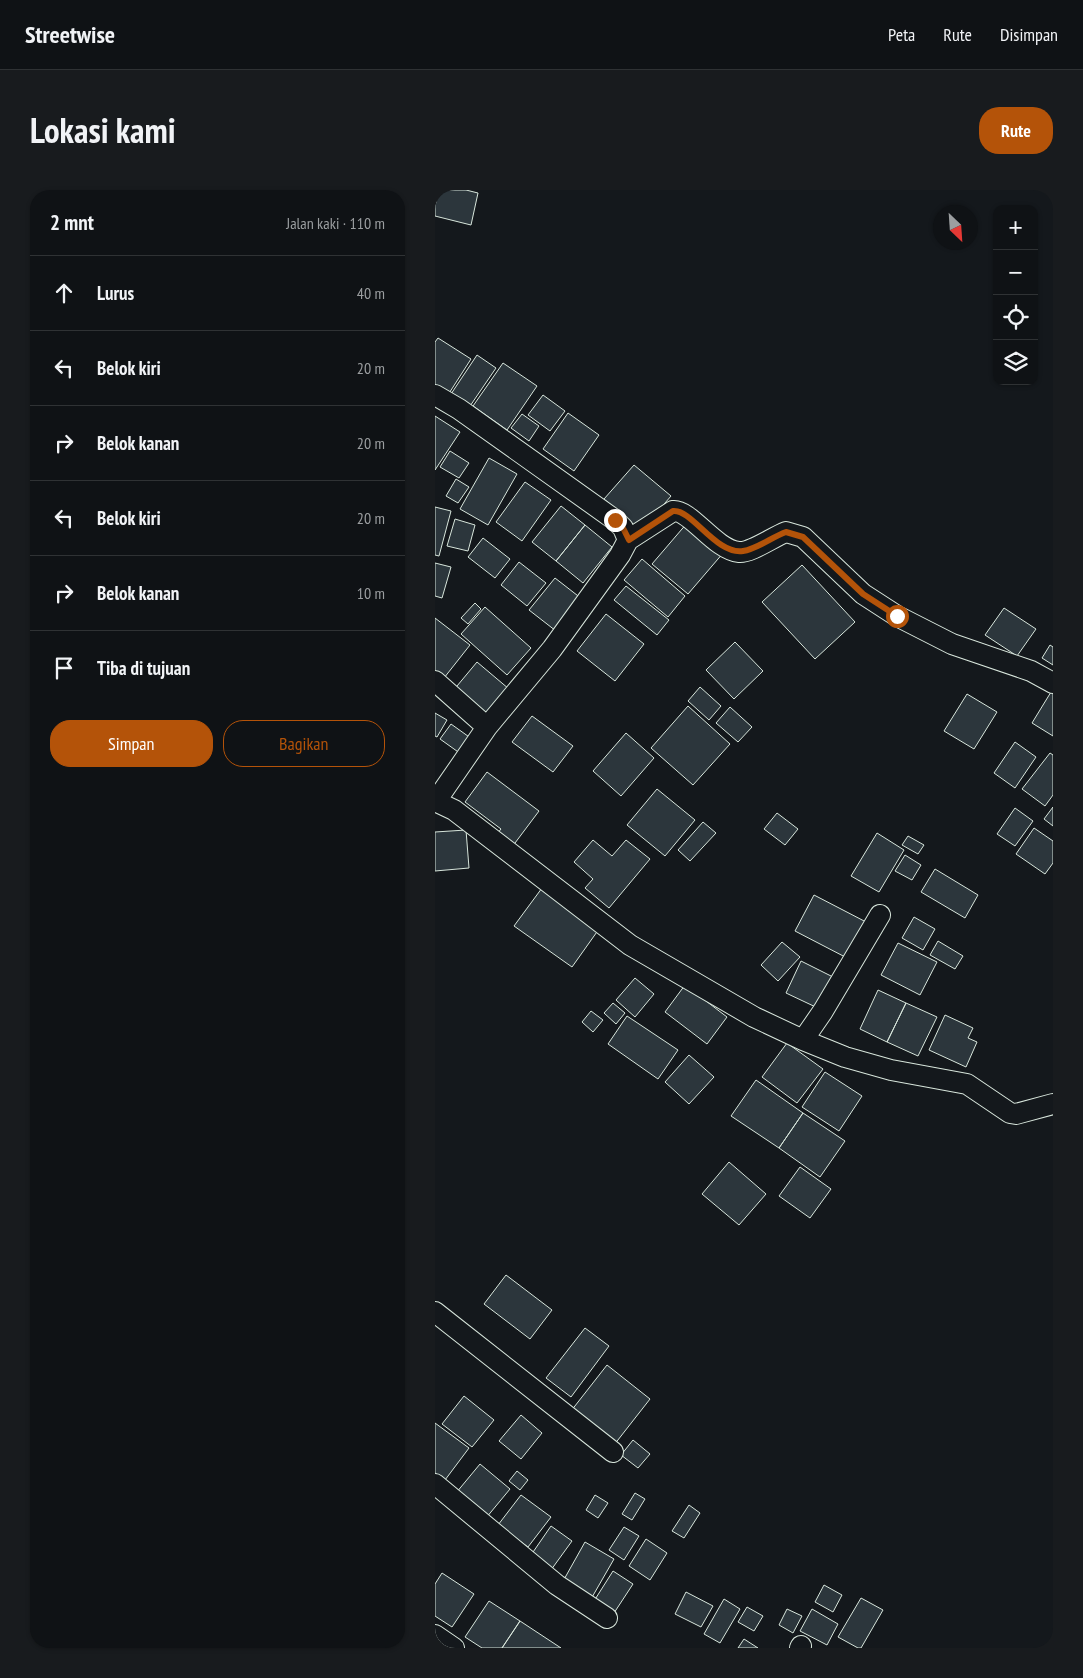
<!DOCTYPE html>
<html lang="id">
<head>
<meta charset="utf-8">
<style>
  body { margin:0; font-family:"PT Sans Narrow",sans-serif; background:#181b1e; color:#f1f3f6 }
  .controls { position:absolute; right:15px; top:15px; display:grid; overflow:hidden; border-radius:10px; box-shadow:0 1px 4px #0004 }
  .controls button { width:45px; height:45px; display:grid; place-items:center; padding:0; border:0; border-bottom:1px solid #2f3234; background:#0f1215; color:#f1f3f6; font:25px sans-serif }
  .compass { position:absolute; left:498px; top:15px; width:45px; height:45px; border-radius:50%; background:#0f1215; box-shadow:0 1px 4px #0004; rotate:155deg }
  .stop { position:absolute; width:15px; height:15px; margin:-11px; border:4px solid #b45309; border-radius:50%; background:#fff }
  .stop.end { background:#b45309; border-color:#fff; box-shadow:0 1px 5px #0008 }
  .list { margin:0; padding:0; list-style:none }
  h2 { display:flex; justify-content:space-between; align-items:center; height:65px; margin:0; padding:0 20px; font-size:21px }
  h2 small { font-size:16px; font-weight:400; color:#9b9ea0 }
  .list li { display:grid; grid-template-columns:32px 1fr auto; gap:15px; align-items:center; box-sizing:border-box; height:75px; padding:0 20px; border-top:1px solid #2f3234 }
  .list b { display:block; font-size:19px; white-space:nowrap }
  .list em { font-size:16px; font-style:normal; color:#9b9ea0 }
  .actions { display:flex; gap:10px; padding:15px 20px }
  .actions a { flex:1; padding:11px 0; border:1px solid #b45309; border-radius:20px; text-align:center; font-size:18px; color:#b45309 }
  .actions .main { background:#b45309; color:#fff }
  .icon { flex:none; width:28px; height:28px; fill:none; stroke:currentColor; stroke-width:2; stroke-linecap:round; stroke-linejoin:round }
  .map { position:relative; flex:none; width:618px; height:1458px; overflow:hidden; border-radius:20px }
  header { display:flex; align-items:center; gap:30px; box-sizing:border-box; height:70px; padding:0 25px; background:#0f1215; border-bottom:1px solid #2f3234 }
  header strong { font-size:24px }
  nav { display:flex; gap:28px; margin-inline-start:auto; font-size:18px }
  .intro { display:flex; align-items:center; justify-content:space-between; box-sizing:border-box; height:120px; padding:0 30px }
  h1 { margin:0; font-size:35px }
  .button { padding:12px 22px; border-radius:20px; background:#b45309; color:#fff; font-size:18px; font-weight:700 }
  main { display:flex; gap:30px; padding:0 30px }
  aside { flex:1; background:#0f1215; border-radius:20px; box-shadow:0 1px 4px #0004 }
  .map>svg:first-child { display:block }
  .building { fill:#2c363c; stroke:#d8e6dc }
  .lines { fill:none; stroke-linecap:round; stroke-linejoin:round }
  .minor-casing { stroke:#d8e6dc; stroke-width:22 }
  .minor { stroke:#14181c; stroke-width:20 }
  .route { stroke:#b45309; stroke-width:6 }
</style>
</head>
<body>
<header>
<strong>Streetwise</strong>
<nav><a>Peta</a><a>Rute</a><a>Disimpan</a></nav>
</header>
<div class="intro"><h1>Lokasi kami</h1><a class="button">Rute</a></div>
<main>
<aside>
<h2>2 mnt<small>Jalan kaki · 110 m</small></h2>
<ul class="list">
<li><svg class="icon" aria-label="ahead" viewBox="0 0 24 24"><path d="M12 20V5M6 11l6-6 6 6"/></svg><div><b>Lurus</b></div><em>40 m</em></li>
<li><svg class="icon" aria-label="left" viewBox="0 0 24 24"><path d="M17 20v-9H6M10 6l-5 5 5 5"/></svg><div><b>Belok kiri</b></div><em>20 m</em></li>
<li><svg class="icon" aria-label="right" viewBox="0 0 24 24"><path d="M7 20v-9h11M14 6l5 5-5 5"/></svg><div><b>Belok kanan</b></div><em>20 m</em></li>
<li><svg class="icon" aria-label="left" viewBox="0 0 24 24"><path d="M17 20v-9H6M10 6l-5 5 5 5"/></svg><div><b>Belok kiri</b></div><em>20 m</em></li>
<li><svg class="icon" aria-label="right" viewBox="0 0 24 24"><path d="M7 20v-9h11M14 6l5 5-5 5"/></svg><div><b>Belok kanan</b></div><em>10 m</em></li>
<li><svg class="icon" aria-label="arrive" viewBox="0 0 24 24"><path d="M6 21V4h12l-3 4 3 4H6"/></svg><div><b>Tiba di tujuan</b></div></li>
</ul>
<div class="actions"><a class="main">Simpan</a><a>Bagikan</a></div>
</aside>
<div class="map">
<svg width="618" height="1458" viewBox="0 0 618 1458">
  <rect width="100%" height="100%" fill="#14181c"/>
  <path class="building" d="M 4,0 L 31,0 L 43,3 L 36,35 L 0,26 L 0,16 Z
    M 3,148 L 36,169 L 11,208 L 0,201 L 0,152 Z
    M 42,165 L 61,178 L 33,219 L 14,207 Z
    M 68,173 L 102,196 L 72,240 L 38,216 Z
    M 108,205 L 130,221 L 115,241 L 93,225 Z
    M 133,223 L 164,245 L 139,281 L 108,259 Z
    M 87,224 L 104,236 L 94,251 L 76,238 Z
    M 0,226 L 25,242 L 0,280 Z
    M 15,261 L 34,273 L 24,288 L 5,277 Z
    M 54,268 L 82,284 L 53,335 L 25,319 Z
    M 199,275 L 236,306 L 206,341 L 169,309 Z
    M 21,289 L 34,297 L 23,313 L 11,306 Z
    M 90,292 L 116,310 L 87,351 L 61,332 Z
    M 126,316 L 150,335 L 121,371 L 97,352 Z
    M 0,317 L 16,321 L 4,366 L 0,365 Z
    M 20,329 L 40,335 L 33,361 L 12,356 Z
    M 253,332 L 289,362 L 253,404 L 217,374 Z
    M 150,335 L 177,357 L 148,393 L 121,371 Z
    M 48,348 L 75,369 L 60,388 L 33,367 Z
    M 207,369 L 250,406 L 233,427 L 189,390 Z
    M 84,372 L 111,393 L 92,416 L 66,395 Z
    M 0,373 L 16,377 L 7,408 L 0,406 Z
    M 367,375 L 420,432 L 380,469 L 327,412 Z
    M 120,388 L 147,409 L 121,441 L 94,420 Z
    M 191,396 L 234,430 L 222,445 L 179,410 Z
    M 40,413 L 46,419 L 33,434 L 26,428 Z
    M 50,417 L 96,458 L 72,485 L 26,444 Z
    M 569,418 L 601,439 L 582,466 L 550,445 Z
    M 171,424 L 209,454 L 180,491 L 142,461 Z
    M 0,428 L 35,455 L 9,488 L 0,481 Z
    M 300,452 L 328,481 L 299,509 L 271,480 Z
    M 615,455 L 618,457 L 618,475 L 607,468 Z
    M 42,472 L 74,499 L 49,528 L 17,502 Z
    M 265,497 L 286,516 L 274,530 L 253,511 Z
    M 616,502 L 618,503 L 618,546 L 597,533 Z
    M 532,504 L 562,522 L 539,559 L 509,541 Z
    M 253,516 L 295,554 L 258,595 L 216,558 Z
    M 295,517 L 317,537 L 303,552 L 281,533 Z
    M 0,523 L 12,530 L 2,547 L 0,546 Z
    M 97,526 L 138,556 L 118,582 L 77,552 Z
    M 16,534 L 37,549 L 26,564 L 5,549 Z
    M 191,543 L 219,568 L 186,606 L 158,581 Z
    M 580,552 L 601,567 L 580,598 L 559,583 Z
    M 615,563 L 618,565 L 618,605 L 610,616 L 587,599 Z
    M 52,582 L 104,621 L 77,657 L 61,645 L 66,639 L 30,612 Z
    M 222,599 L 260,630 L 230,666 L 192,635 Z
    M 618,617 L 618,636 L 609,629 Z
    M 580,618 L 598,631 L 580,656 L 562,644 Z
    M 342,623 L 363,639 L 350,655 L 329,639 Z
    M 268,632 L 281,643 L 255,671 L 243,660 Z
    M 599,638 L 618,651 L 618,673 L 610,684 L 581,664 Z
    M 31,640 L 34,678 L 0,681 L 0,642 Z
    M 442,643 L 469,660 L 444,702 L 416,686 Z
    M 473,646 L 489,655 L 483,664 L 467,655 Z
    M 158,650 L 177,666 L 191,650 L 215,669 L 174,718 L 150,698 L 158,689 L 139,672 Z
    M 470,665 L 486,675 L 477,690 L 460,681 Z
    M 500,679 L 543,705 L 530,728 L 486,702 Z
    M 107,698 L 164,739 L 137,777 L 79,736 Z
    M 379,705 L 433,733 L 414,769 L 360,741 Z
    M 479,727 L 500,739 L 488,760 L 467,748 Z
    M 503,751 L 528,766 L 520,779 L 495,765 Z
    M 347,752 L 365,767 L 343,791 L 326,775 Z
    M 463,753 L 502,772 L 485,805 L 446,785 Z
    M 366,771 L 402,789 L 387,820 L 351,803 Z
    M 200,788 L 219,804 L 200,827 L 181,810 Z
    M 250,795 L 292,827 L 272,854 L 230,822 Z
    M 443,800 L 471,813 L 452,852 L 425,839 Z
    M 178,813 L 190,823 L 181,834 L 169,823 Z
    M 471,813 L 502,827 L 483,866 L 452,852 Z
    M 156,821 L 168,830 L 158,842 L 147,832 Z
    M 510,825 L 538,838 L 533,848 L 542,852 L 531,877 L 494,860 Z
    M 192,826 L 243,860 L 223,889 L 173,854 Z
    M 352,853 L 388,879 L 362,913 L 327,887 Z
    M 254,865 L 279,887 L 254,914 L 230,892 Z
    M 390,882 L 427,906 L 404,941 L 367,917 Z
    M 321,890 L 368,923 L 344,958 L 296,926 Z
    M 368,923 L 410,951 L 385,987 L 344,958 Z
    M 294,972 L 331,1004 L 304,1035 L 267,1004 Z
    M 365,977 L 396,999 L 375,1028 L 344,1006 Z
    M 71,1085 L 117,1120 L 95,1149 L 49,1114 Z
    M 150,1138 L 174,1156 L 136,1207 L 111,1188 Z
    M 172,1175 L 215,1209 L 179,1255 L 136,1221 Z
    M 29,1206 L 59,1230 L 37,1257 L 7,1234 Z
    M 86,1225 L 107,1243 L 86,1269 L 64,1251 Z
    M 0,1233 L 34,1258 L 10,1290 L 0,1283 Z
    M 198,1250 L 215,1264 L 203,1278 L 186,1265 Z
    M 45,1274 L 75,1299 L 51,1328 L 21,1303 Z
    M 82,1281 L 93,1290 L 85,1300 L 74,1291 Z
    M 200,1303 L 210,1309 L 197,1330 L 187,1324 Z
    M 86,1305 L 116,1327 L 93,1357 L 63,1335 Z
    M 160,1305 L 173,1313 L 163,1328 L 151,1320 Z
    M 254,1315 L 265,1323 L 249,1348 L 237,1341 Z
    M 116,1336 L 137,1351 L 116,1380 L 96,1365 Z
    M 189,1337 L 204,1346 L 189,1370 L 174,1360 Z
    M 211,1349 L 232,1363 L 215,1390 L 194,1376 Z
    M 150,1352 L 179,1369 L 156,1409 L 127,1393 Z
    M 178,1381 L 198,1394 L 179,1423 L 159,1411 Z
    M 7,1383 L 39,1404 L 17,1437 L 0,1426 L 0,1394 Z
    M 389,1395 L 407,1405 L 398,1422 L 380,1412 Z
    M 251,1402 L 278,1416 L 266,1437 L 240,1424 Z
    M 426,1408 L 448,1420 L 426,1458 L 423,1458 L 403,1447 Z
    M 289,1409 L 305,1419 L 285,1453 L 269,1444 Z
    M 54,1411 L 85,1431 L 67,1458 L 47,1458 L 30,1447 Z
    M 312,1417 L 328,1426 L 319,1441 L 303,1432 Z
    M 352,1419 L 367,1426 L 358,1443 L 344,1435 Z
    M 377,1419 L 403,1434 L 392,1455 L 365,1441 Z
    M 85,1431 L 126,1458 L 67,1458 Z
    M 309,1449 L 323,1458 L 303,1458 Z"/>
  <g class="lines">
    <defs>
      <path id="minor" d="M 0,205 L 24,219 L 180,330 L 188,338 L 193,350 L 185,365 L 117,459 L 52,537 L 1,611
        M 193,350 L 238,321 C 255,319 280,360 304,362 C 316,363 338,347 351,342 L 368,347 L 428,404 L 462,426 L 517,454 L 596,481 L 618,493
        M 0,491 L 52,537
        M 0,611 L 19,620 L 195,755 L 319,827 L 368,850 L 410,867 L 456,880 L 532,894 L 575,923 L 581,924 L 618,914
        M 368,850 L 388,821 L 445,725
        M 0,1122 L 178,1262
        M 0,1294 L 122,1395 L 172,1428
        M 0,1445 L 19,1458
        M 365,1458 L 366,1456"/>
    </defs>
    <use href="#minor" class="minor-casing"/>
    <use href="#minor" class="minor"/>
  </g>
  <g class="lines">
    <path class="route" d="M 180,330 L 188,338 L 194,350 L 238,321 C 257,319 281,365 308,361 C 322,359 337,347 351,342 L 368,347 L 428,404 L 462,426"/>
  </g>
</svg>
<div class="controls">
<button>+</button>
<button>−</button>
<button><svg class="icon" aria-label="locate" viewBox="0 0 24 24"><circle cx="12" cy="12" r="6"/><path d="M12 2v4M12 18v4M2 12h4M18 12h4"/></svg></button>
<button><svg class="icon" aria-label="layers" viewBox="0 0 24 24"><path d="M12 4l9 5-9 5-9-5zM3 14l9 5 9-5"/></svg></button>
</div>
<svg class="compass" viewBox="-18 -18 36 36"><path d="M0-13l5 13h-10z" fill="#e53935"/><path d="M0 13l5-13h-10z" fill="#9b9ea0"/></svg>
<div class="stop" style="left:462px;top:426px"></div>
<div class="stop end" style="left:180px;top:330px"></div>
</div>
</main>
</body>
</html>
